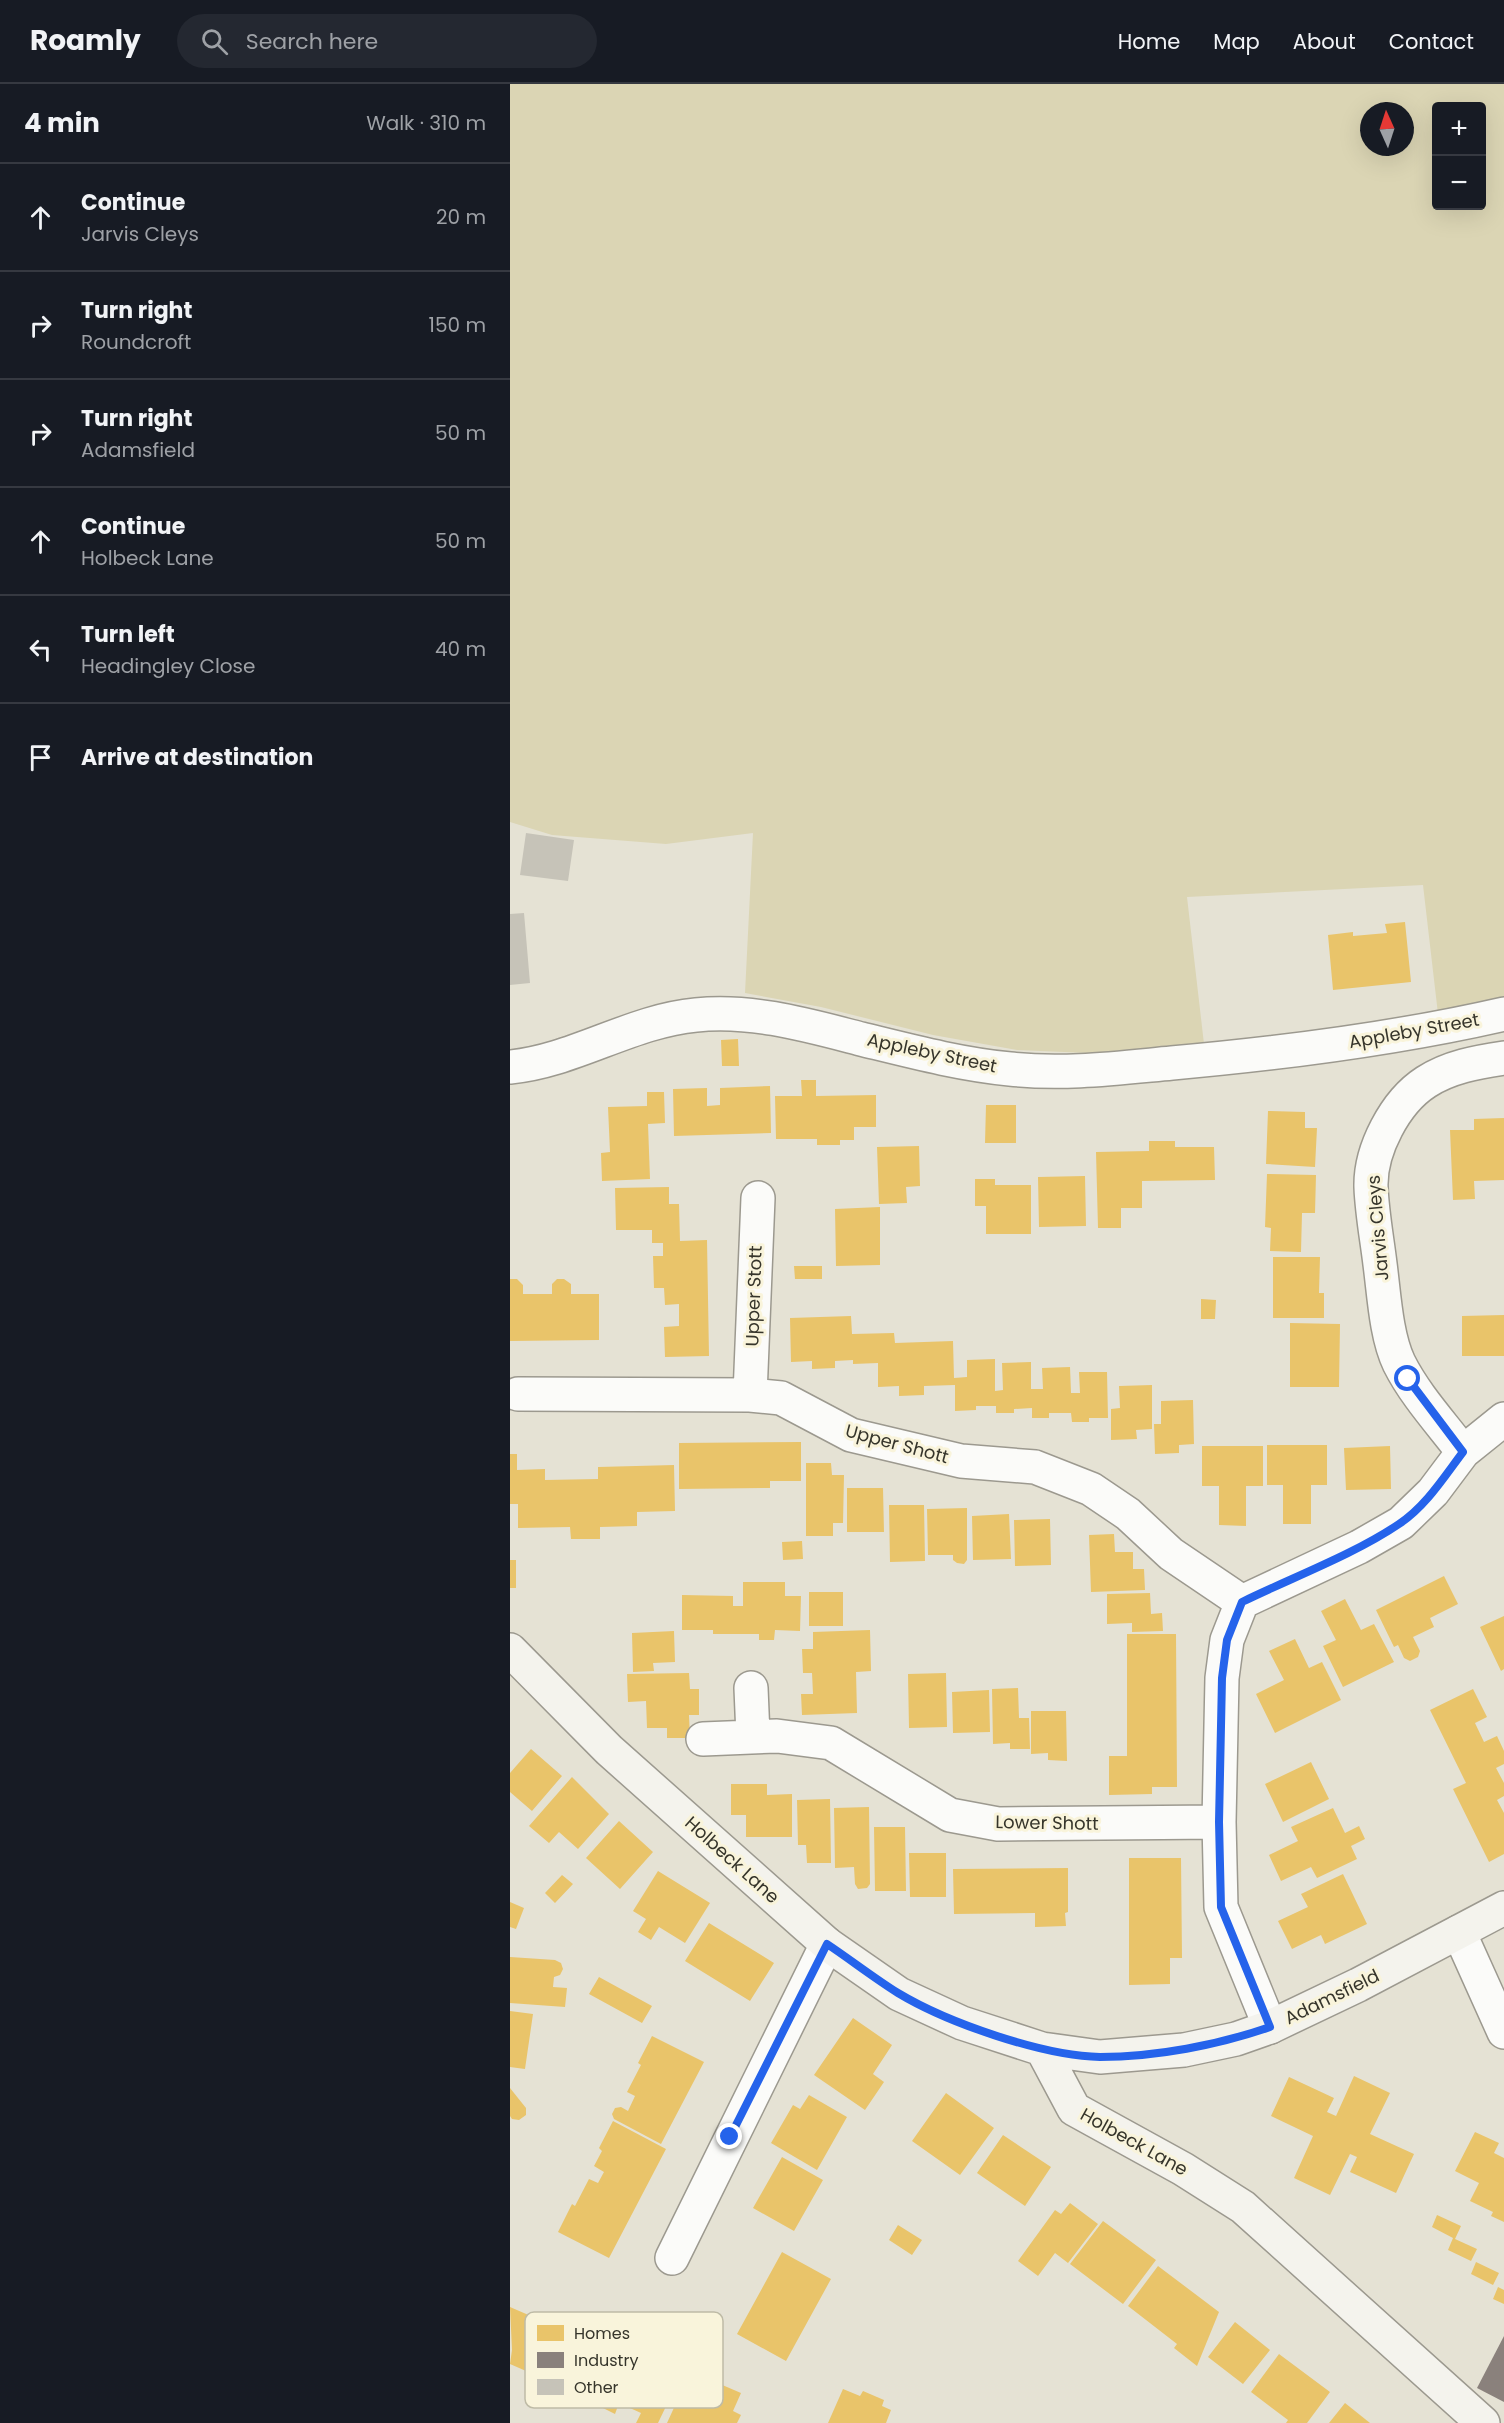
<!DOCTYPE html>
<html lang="en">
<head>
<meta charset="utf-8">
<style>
  body { margin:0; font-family:Poppins,sans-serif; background:#242831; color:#f1f3f6 }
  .controls { position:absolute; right:18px; top:18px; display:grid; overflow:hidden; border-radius:6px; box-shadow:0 6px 24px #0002 }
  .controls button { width:54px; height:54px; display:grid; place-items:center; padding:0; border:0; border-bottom:2px solid #363941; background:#171b24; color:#f1f3f6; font:30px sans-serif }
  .compass { position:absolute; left:850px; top:18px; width:54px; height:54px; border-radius:50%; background:#171b24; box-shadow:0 6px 24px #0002; rotate:357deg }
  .stop { position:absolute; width:18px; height:18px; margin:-14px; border:4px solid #2563eb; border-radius:50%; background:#fff }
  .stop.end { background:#2563eb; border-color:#fff; box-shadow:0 2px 6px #0008 }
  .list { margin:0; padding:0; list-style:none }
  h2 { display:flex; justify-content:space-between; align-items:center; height:78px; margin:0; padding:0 24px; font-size:26px }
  h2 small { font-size:20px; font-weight:400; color:#9ea1a6 }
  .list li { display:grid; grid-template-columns:39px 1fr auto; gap:18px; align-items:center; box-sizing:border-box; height:108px; padding:0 24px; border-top:2px solid #363941 }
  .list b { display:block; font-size:22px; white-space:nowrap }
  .list p { margin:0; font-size:20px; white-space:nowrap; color:#9ea1a6 }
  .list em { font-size:20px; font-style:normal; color:#9ea1a6 }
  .icon { flex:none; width:33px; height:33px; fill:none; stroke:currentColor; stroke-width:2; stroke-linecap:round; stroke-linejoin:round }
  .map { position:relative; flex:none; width:994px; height:2339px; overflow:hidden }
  header { display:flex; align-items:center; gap:36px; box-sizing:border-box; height:84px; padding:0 30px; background:#171b24; border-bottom:2px solid #363941 }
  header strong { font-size:28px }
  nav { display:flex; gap:33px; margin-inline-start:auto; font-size:21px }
  .search { width:420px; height:54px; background:#242831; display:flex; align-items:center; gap:15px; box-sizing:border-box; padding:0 21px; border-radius:33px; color:#9ea1a6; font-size:22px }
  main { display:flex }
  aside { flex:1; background:#171b24 }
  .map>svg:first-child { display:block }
  .green { fill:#dbd5b4; fill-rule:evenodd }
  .homes { fill:#e9c46a }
  .industry { fill:#8a817c }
  .building { fill:#c6c3b8 }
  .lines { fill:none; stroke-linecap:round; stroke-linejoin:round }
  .street-casing { stroke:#9c998f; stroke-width:36 }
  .secondary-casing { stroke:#9c998f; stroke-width:36 }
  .street { stroke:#fbfbf9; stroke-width:33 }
  .secondary { stroke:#f4f3ed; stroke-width:33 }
  .route { stroke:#2563eb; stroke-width:8 }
  .labels { text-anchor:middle; stroke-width:6; stroke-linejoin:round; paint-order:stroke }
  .street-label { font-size:18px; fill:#36352b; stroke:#f9f4db }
  .key { fill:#f9f4db; stroke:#bebba6; stroke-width:1.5 }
  .key-label { font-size:16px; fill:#36352b }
</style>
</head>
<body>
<header>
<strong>Roamly</strong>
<div class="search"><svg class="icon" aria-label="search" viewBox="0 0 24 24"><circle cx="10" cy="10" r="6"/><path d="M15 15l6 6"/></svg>Search here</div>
<nav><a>Home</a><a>Map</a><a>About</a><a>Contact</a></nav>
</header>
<main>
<aside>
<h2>4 min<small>Walk · 310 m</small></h2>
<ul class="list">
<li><svg class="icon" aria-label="ahead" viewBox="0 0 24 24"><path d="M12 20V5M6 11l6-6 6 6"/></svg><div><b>Continue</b><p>Jarvis Cleys</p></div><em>20 m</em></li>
<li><svg class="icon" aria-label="right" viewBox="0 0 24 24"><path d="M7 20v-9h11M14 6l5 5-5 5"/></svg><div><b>Turn right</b><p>Roundcroft</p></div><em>150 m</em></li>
<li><svg class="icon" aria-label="right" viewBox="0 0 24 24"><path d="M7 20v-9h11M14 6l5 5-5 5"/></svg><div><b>Turn right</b><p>Adamsfield</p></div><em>50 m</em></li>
<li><svg class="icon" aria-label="ahead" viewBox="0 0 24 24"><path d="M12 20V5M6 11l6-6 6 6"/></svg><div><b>Continue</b><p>Holbeck Lane</p></div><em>50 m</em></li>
<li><svg class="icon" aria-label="left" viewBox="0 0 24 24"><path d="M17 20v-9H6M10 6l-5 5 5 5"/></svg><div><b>Turn left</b><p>Headingley Close</p></div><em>40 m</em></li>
<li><svg class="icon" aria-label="arrive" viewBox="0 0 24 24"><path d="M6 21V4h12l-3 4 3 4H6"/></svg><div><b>Arrive at destination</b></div></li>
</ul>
</aside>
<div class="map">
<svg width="994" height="2339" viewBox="0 0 994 2339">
  <rect width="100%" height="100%" fill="#e5e2d4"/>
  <path class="green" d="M 0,0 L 994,0 L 994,915 L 928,930 L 913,801 L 677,813 L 694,960 L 602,970 L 507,966 L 423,951 L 311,923 L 235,909 L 243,749 L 156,760 L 42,751 L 0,738 ZM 926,22 L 972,22 L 972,122 L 926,122 ZM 859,27 L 895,27 L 895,63 L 859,63 Z"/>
  <path class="homes" d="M 895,838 L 901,898 L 823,906 L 818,851 L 843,848 L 843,852 L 877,849 L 875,840 Z
    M 228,955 L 229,982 L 212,982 L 211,956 Z
    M 291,996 L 306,996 L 306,1012 L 366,1011 L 366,1043 L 344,1043 L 344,1056 L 330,1056 L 330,1061 L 307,1061 L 307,1055 L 266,1055 L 265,1012 L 292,1012 Z
    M 260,1002 L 261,1049 L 164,1052 L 163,1005 L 197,1004 L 197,1022 L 210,1021 L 210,1004 Z
    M 137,1008 L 154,1008 L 155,1039 L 138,1040 L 140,1095 L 92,1097 L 91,1069 L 100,1068 L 98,1023 L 137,1022 Z
    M 476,1021 L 506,1021 L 506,1059 L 475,1059 Z
    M 758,1027 L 795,1028 L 795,1044 L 807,1044 L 805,1083 L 756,1080 Z
    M 994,1034 L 994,1096 L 964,1097 L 965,1115 L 943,1116 L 940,1046 L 964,1046 L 964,1035 Z
    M 639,1057 L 665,1057 L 665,1063 L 704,1063 L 705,1096 L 632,1097 L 632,1124 L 611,1124 L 611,1144 L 588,1144 L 586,1068 L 639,1067 Z
    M 409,1062 L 410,1102 L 396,1103 L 397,1119 L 369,1120 L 367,1063 Z
    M 757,1090 L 806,1091 L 805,1129 L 792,1129 L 791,1168 L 760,1167 L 761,1144 L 755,1143 Z
    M 575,1092 L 576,1142 L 529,1143 L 528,1093 Z
    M 465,1095 L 485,1095 L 485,1101 L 521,1101 L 521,1150 L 476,1150 L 476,1122 L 465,1122 Z
    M 159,1103 L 159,1120 L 169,1120 L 170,1157 L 197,1156 L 199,1272 L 155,1273 L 154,1243 L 169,1242 L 169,1220 L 155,1221 L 154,1204 L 144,1204 L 143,1172 L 153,1172 L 153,1159 L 142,1159 L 142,1146 L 106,1146 L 105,1104 Z
    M 370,1123 L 370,1181 L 326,1182 L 325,1125 Z
    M 763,1173 L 810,1173 L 809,1209 L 814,1209 L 814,1234 L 763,1234 Z
    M 284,1182 L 312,1182 L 312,1195 L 285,1195 Z
    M 0,1195 L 7,1195 L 13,1201 L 13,1210 L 42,1210 L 42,1200 L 47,1195 L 54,1195 L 61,1200 L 61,1210 L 89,1210 L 89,1256 L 0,1257 Z
    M 691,1215 L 706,1216 L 705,1235 L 691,1235 Z
    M 994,1231 L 994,1272 L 952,1272 L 952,1232 Z
    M 341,1232 L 342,1250 L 384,1249 L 385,1259 L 443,1257 L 444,1294 L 457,1293 L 457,1276 L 485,1275 L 485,1307 L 493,1306 L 492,1279 L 521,1278 L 521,1305 L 533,1305 L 532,1284 L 560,1283 L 561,1309 L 570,1309 L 569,1288 L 597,1288 L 598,1334 L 579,1334 L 579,1338 L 562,1338 L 561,1329 L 539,1329 L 539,1334 L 522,1334 L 522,1324 L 504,1325 L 504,1329 L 486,1329 L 486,1322 L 466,1322 L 466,1326 L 445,1327 L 445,1301 L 414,1302 L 414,1311 L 389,1312 L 389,1302 L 368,1303 L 368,1279 L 343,1280 L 343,1276 L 325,1277 L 325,1284 L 302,1285 L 302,1277 L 281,1278 L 280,1234 Z
    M 780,1239 L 830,1240 L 829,1303 L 780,1303 Z
    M 642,1301 L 642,1345 L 626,1346 L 627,1355 L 601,1356 L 601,1325 L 610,1324 L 609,1302 Z
    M 683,1316 L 684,1360 L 669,1361 L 669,1369 L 645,1370 L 644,1340 L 651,1340 L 651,1317 Z
    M 291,1358 L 291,1397 L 260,1397 L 260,1404 L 169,1405 L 169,1359 Z
    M 757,1361 L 817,1361 L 817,1401 L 801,1401 L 801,1440 L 773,1440 L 773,1401 L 757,1401 Z
    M 692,1362 L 753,1362 L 753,1402 L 736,1402 L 736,1442 L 709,1441 L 709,1402 L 692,1402 Z
    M 880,1362 L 881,1405 L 836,1406 L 834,1364 Z
    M 0,1370 L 7,1370 L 7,1386 L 35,1385 L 35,1396 L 88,1395 L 88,1383 L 164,1381 L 165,1427 L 127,1428 L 127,1442 L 90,1443 L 90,1455 L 61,1455 L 60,1443 L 8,1444 L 8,1420 L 0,1420 Z
    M 296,1379 L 321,1379 L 322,1391 L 334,1391 L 333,1439 L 323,1439 L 323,1452 L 296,1452 Z
    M 337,1404 L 373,1404 L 374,1448 L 337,1448 Z
    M 379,1421 L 414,1421 L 415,1477 L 380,1478 Z
    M 457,1424 L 457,1476 L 454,1480 L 447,1479 L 443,1476 L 443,1471 L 418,1471 L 417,1425 Z
    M 499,1430 L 501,1475 L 463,1476 L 462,1432 Z
    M 540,1435 L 541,1481 L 505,1482 L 504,1436 Z
    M 604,1450 L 605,1468 L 623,1468 L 623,1485 L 634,1485 L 635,1506 L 581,1508 L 579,1451 Z
    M 292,1457 L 293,1475 L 273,1476 L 272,1458 Z
    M 0,1476 L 6,1476 L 6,1504 L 0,1504 Z
    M 934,1492 L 948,1520 L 920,1534 L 924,1543 L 903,1553 L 910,1567 L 908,1573 L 900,1577 L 894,1574 L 888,1561 L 884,1563 L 866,1526 Z
    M 233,1498 L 275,1498 L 275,1512 L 291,1512 L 290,1547 L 265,1546 L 264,1556 L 249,1556 L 249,1550 L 203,1550 L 203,1546 L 172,1546 L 172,1511 L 223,1512 L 223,1522 L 233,1522 Z
    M 299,1508 L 333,1508 L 333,1542 L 299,1542 Z
    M 640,1509 L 641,1530 L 652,1529 L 653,1547 L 622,1548 L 622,1539 L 597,1540 L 597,1510 Z
    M 835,1515 L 851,1546 L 864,1540 L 884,1578 L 833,1603 L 813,1562 L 826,1556 L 811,1527 Z
    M 994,1532 L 994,1585 L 991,1587 L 970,1543 Z
    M 360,1546 L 361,1587 L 346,1588 L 347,1629 L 292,1631 L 291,1610 L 303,1610 L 302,1589 L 293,1589 L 292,1565 L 303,1565 L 303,1548 Z
    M 164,1547 L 165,1578 L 143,1579 L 144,1587 L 123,1588 L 122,1549 Z
    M 617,1550 L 666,1550 L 667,1703 L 642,1703 L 642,1710 L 599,1711 L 599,1672 L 617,1672 Z
    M 785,1555 L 799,1584 L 812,1578 L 831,1616 L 765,1649 L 746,1610 L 774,1596 L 759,1567 Z
    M 179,1589 L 180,1605 L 189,1605 L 189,1631 L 179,1631 L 180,1654 L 157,1654 L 157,1644 L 137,1644 L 136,1617 L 118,1618 L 117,1590 Z
    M 436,1589 L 437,1643 L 399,1644 L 398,1590 Z
    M 508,1604 L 509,1634 L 519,1634 L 520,1665 L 500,1665 L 500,1659 L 483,1660 L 482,1605 Z
    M 963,1605 L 977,1633 L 965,1639 L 974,1658 L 987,1652 L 994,1667 L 994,1680 L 986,1684 L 994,1699 L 994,1712 L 987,1716 L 994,1729 L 994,1770 L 979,1778 L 943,1705 L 956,1699 L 920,1626 Z
    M 479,1606 L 480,1648 L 443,1649 L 442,1608 Z
    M 521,1627 L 556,1627 L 557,1677 L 538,1676 L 538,1669 L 521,1670 Z
    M 21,1665 L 52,1692 L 22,1727 L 0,1708 L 0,1689 Z
    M 801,1678 L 819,1715 L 773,1738 L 755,1700 Z
    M 62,1693 L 99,1730 L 68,1765 L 49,1748 L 39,1759 L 19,1742 Z
    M 221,1700 L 257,1700 L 257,1711 L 282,1710 L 282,1753 L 236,1753 L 236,1731 L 221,1731 Z
    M 320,1715 L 321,1779 L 297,1779 L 296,1761 L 288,1761 L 287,1716 Z
    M 359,1723 L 360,1800 L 357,1804 L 348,1805 L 345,1800 L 344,1783 L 325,1784 L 324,1724 Z
    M 823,1724 L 835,1749 L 849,1742 L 855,1755 L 841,1762 L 847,1775 L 807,1794 L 801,1783 L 771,1797 L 759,1771 L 788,1757 L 781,1743 Z
    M 109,1737 L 143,1768 L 110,1805 L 76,1774 Z
    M 364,1743 L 395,1743 L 396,1807 L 365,1807 Z
    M 399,1769 L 436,1769 L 436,1813 L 400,1813 Z
    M 619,1774 L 671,1774 L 672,1874 L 660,1874 L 660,1900 L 619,1901 Z
    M 558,1784 L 558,1828 L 555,1829 L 556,1842 L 525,1843 L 525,1829 L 444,1830 L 443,1785 Z
    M 148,1787 L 200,1819 L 175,1859 L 149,1843 L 141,1856 L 128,1848 L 136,1835 L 123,1827 Z
    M 833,1790 L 857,1840 L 815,1860 L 811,1851 L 782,1865 L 768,1837 L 798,1823 L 791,1810 Z
    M 52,1791 L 63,1800 L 45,1819 L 35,1809 Z
    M 0,1818 L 14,1824 L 6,1845 L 0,1843 Z
    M 199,1839 L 264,1879 L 240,1917 L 175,1877 Z
    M 0,1873 L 45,1876 L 51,1879 L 53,1885 L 50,1891 L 44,1893 L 43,1903 L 57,1904 L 55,1923 L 0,1919 Z
    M 89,1893 L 142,1922 L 132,1939 L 79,1910 Z
    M 0,1927 L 23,1930 L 15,1985 L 0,1983 Z
    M 343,1934 L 382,1961 L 363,1990 L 374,1998 L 355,2026 L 304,1991 Z
    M 142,1952 L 194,1978 L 151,2060 L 104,2035 L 102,2030 L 105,2024 L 111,2023 L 118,2027 L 125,2012 L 117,2008 L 131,1981 L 128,1979 Z
    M 844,1992 L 880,2009 L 860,2050 L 904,2070 L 886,2109 L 840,2088 L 847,2073 L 840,2070 L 820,2111 L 784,2094 L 803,2052 L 761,2032 L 779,1993 L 824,2014 L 817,2028 L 826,2032 Z
    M 0,2004 L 16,2024 L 16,2031 L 9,2036 L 2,2035 L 0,2032 Z
    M 436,2009 L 484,2044 L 450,2091 L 402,2057 Z
    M 299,2011 L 337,2033 L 307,2086 L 261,2059 L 283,2021 L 290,2025 Z
    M 103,2037 L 156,2065 L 99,2174 L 48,2148 L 62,2120 L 65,2122 L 79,2095 L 88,2099 L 94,2088 L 84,2082 L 92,2067 L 89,2064 Z
    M 965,2048 L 989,2059 L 984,2069 L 994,2074 L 994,2138 L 981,2132 L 983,2128 L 960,2117 L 969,2099 L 945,2087 Z
    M 493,2051 L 541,2083 L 515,2122 L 467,2089 Z
    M 272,2073 L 313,2096 L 284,2147 L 243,2124 Z
    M 560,2119 L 588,2140 L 558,2179 L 545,2169 L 528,2192 L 508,2177 L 545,2126 L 551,2130 Z
    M 927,2131 L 951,2142 L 945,2155 L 967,2165 L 961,2177 L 938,2166 L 943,2154 L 922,2143 Z
    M 593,2137 L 646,2176 L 613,2220 L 560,2180 Z
    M 388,2141 L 412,2156 L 402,2171 L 379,2156 Z
    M 272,2168 L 321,2195 L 276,2277 L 227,2250 Z
    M 966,2178 L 989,2189 L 983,2201 L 961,2190 Z
    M 648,2182 L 709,2228 L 687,2282 L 664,2264 L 667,2260 L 618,2222 Z
    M 988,2203 L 994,2206 L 994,2220 L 983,2215 Z
    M 0,2223 L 37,2239 L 16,2287 L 0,2280 L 2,2266 Z
    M 725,2238 L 760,2266 L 733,2300 L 698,2273 Z
    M 115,2260 L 173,2287 L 148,2339 L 126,2339 L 131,2329 L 109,2319 L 105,2330 L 87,2321 Z
    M 769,2270 L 820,2308 L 797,2339 L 776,2339 L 778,2336 L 741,2308 Z
    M 179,2291 L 208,2304 L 210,2300 L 231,2309 L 223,2327 L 231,2331 L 227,2339 L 157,2339 Z
    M 333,2305 L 350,2312 L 353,2307 L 374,2316 L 372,2322 L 381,2326 L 376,2339 L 318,2339 Z
    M 835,2319 L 860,2339 L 819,2339 Z"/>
  <path class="industry" d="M 994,2252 L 994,2318 L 967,2304 Z"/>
  <path class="building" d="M 16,749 L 64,756 L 58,797 L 10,791 Z
    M 14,829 L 20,899 L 0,901 L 0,830 Z"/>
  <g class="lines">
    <defs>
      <path id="street" d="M 0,983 C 64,977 121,937 186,931 C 241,925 297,941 351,955 C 400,967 449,980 500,985 C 554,991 608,984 662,979 C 774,969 885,955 994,930
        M 8,1310 L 240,1311 L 271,1314 L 341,1351 L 451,1377 L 525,1383 L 581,1405 L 618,1430 L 661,1470 L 732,1518
        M 240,1311 L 248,1114
        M 953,1368 C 931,1339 905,1311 889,1279 C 876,1252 874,1210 870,1180 C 867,1155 862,1129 861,1103 C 860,1066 885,1018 916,998 C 939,983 967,978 994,974
        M 241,1604 L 243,1652
        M 193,1655 L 267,1652 L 321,1659 L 440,1731 L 488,1740 L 709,1738
        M 949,1848 L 994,1948
        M 760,1943 L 711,1823 L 709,1738 L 712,1594 L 717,1556 L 732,1518 L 849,1463 L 891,1439 L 923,1408 L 953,1368 L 994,1335
        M 162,2174 L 317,1860"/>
      <path id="secondary" d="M 0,1566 L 99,1666 L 317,1860 L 389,1910 L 452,1939 L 532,1965 L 590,1973 L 674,1966 L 726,1955 L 760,1943 L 848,1901 L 994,1824
        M 532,1965 L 564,2025 L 673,2085 L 733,2123 L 973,2339"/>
    </defs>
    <use href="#street" class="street-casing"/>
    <use href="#secondary" class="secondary-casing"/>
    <use href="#street" class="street"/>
    <use href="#secondary" class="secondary"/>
  </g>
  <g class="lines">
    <path class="route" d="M 220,2053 L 317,1860 C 341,1876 364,1894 388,1909 C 438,1939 533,1972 590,1973 C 646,1973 708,1961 760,1943 L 711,1823 L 709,1738 L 712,1594 L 717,1556 L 732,1518 C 781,1494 845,1470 889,1440 C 916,1422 934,1393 953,1368 L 898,1295"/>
  </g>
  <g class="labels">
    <g class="street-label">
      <text transform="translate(904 947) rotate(-10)" y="6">Appleby Street</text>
      <text transform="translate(422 969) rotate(12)" y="6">Appleby Street</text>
      <text transform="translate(868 1144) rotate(-95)" y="6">Jarvis Cleys</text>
      <text transform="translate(244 1212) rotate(-88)" y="6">Upper Stott</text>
      <text transform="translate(387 1360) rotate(15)" y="6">Upper Shott</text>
      <text transform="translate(537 1739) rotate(1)" y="6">Lower Shott</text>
      <text transform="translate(222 1776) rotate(42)" y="6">Holbeck Lane</text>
      <text transform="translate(822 1913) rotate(-26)" y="6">Adamsfield</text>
      <text transform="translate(624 2058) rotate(29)" y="6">Holbeck Lane</text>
    </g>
  </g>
  <rect x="15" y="2228" width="198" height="96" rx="9" class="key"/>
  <rect x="27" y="2241" width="27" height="16" fill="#e9c46a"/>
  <rect x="27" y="2268" width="27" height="16" fill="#8a817c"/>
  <rect x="27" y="2295" width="27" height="16" fill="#c6c3b8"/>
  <g class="key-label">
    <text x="64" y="2255">Homes</text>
    <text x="64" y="2282">Industry</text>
    <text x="64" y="2309">Other</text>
  </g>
</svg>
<div class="controls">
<button>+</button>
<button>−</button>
</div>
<svg class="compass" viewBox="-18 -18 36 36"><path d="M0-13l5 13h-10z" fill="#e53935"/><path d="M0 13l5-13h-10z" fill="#9ea1a6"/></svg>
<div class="stop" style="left:898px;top:1295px"></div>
<div class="stop end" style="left:220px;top:2053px"></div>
</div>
</main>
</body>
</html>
